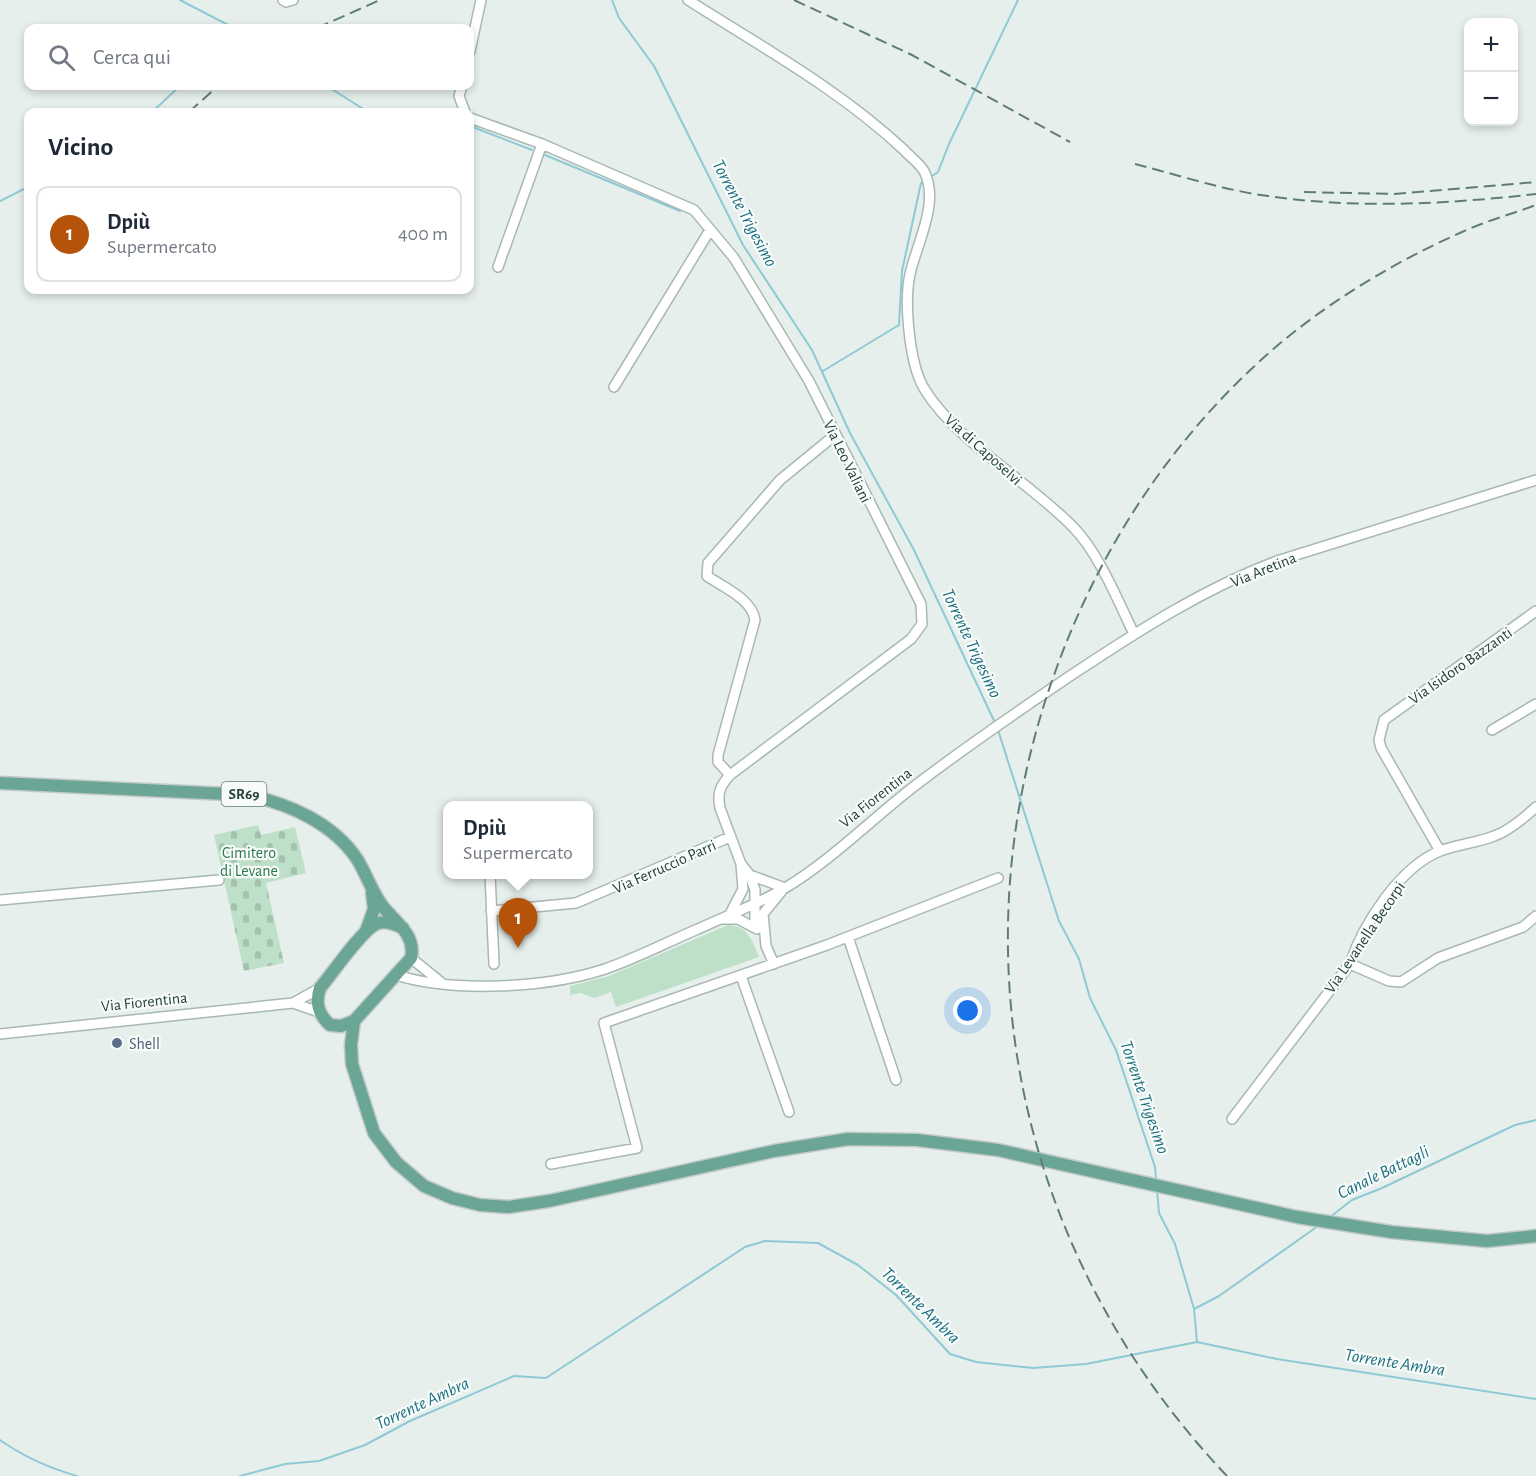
<!DOCTYPE html>
<html lang="it">
<head>
<meta charset="utf-8">
<style>
  body { margin:0; font-family:"Alegreya Sans",sans-serif; background:#f6f6f7; color:#1f2937 }
  .controls { position:absolute; right:18px; top:18px; display:grid; overflow:hidden; border-radius:12px; box-shadow:0 3px 9px #0003 }
  .controls button { width:54px; height:54px; display:grid; place-items:center; padding:0; border:0; border-bottom:2px solid #e0e1e3; background:#fff; color:#1f2937; font:30px sans-serif }
  .you { position:absolute; left:968px; top:1011px; width:21px; height:21px; margin:-15px; border:4px solid #fff; border-radius:50%; background:#1a73e8; box-shadow:0 0 0 9px #1a73e833 }
  .badge { display:grid; place-items:center; width:39px; height:39px; border-radius:50%; background:#b45309; color:#fff; font-size:20px; font-weight:700 }
  .pin { position:absolute; translate:-50% -50px; filter:drop-shadow(0 2px 3px #0008) }
  .pin::after { content:''; position:absolute; top:32px; width:21px; height:18px; background:inherit; clip-path:polygon(0 0,100% 0,50% 100%) }
  .popup { position:absolute; left:443px; top:801px; width:150px; height:78px; box-sizing:border-box; display:grid; place-content:center; border-radius:12px; background:#fff; filter:drop-shadow(0 2px 4px #0005); font-size:20px; white-space:nowrap; color:#747a83 }
  .popup b { font-size:22px; color:#1f2937 }
  .popup::after { content:''; position:absolute; left:50%; top:100%; margin-left:-12px; border:12px solid transparent; border-top-color:#fff }
  .list { margin:0; padding:0; list-style:none }
  h2 { display:flex; justify-content:space-between; align-items:center; height:78px; margin:0; padding:0 24px; font-size:26px }
  h2 small { font-size:20px; font-weight:400; color:#747a83 }
  .list li { display:grid; grid-template-columns:39px 1fr auto; gap:18px; align-items:center; box-sizing:border-box; height:96px; margin:0 12px 12px; padding:0 12px; border:2px solid #e0e1e3; border-radius:12px }
  .list b { display:block; font-size:22px; white-space:nowrap }
  .list p { margin:0; font-size:20px; white-space:nowrap; color:#747a83 }
  .list em { font-size:20px; font-style:normal; color:#747a83 }
  .icon { flex:none; width:33px; height:33px; fill:none; stroke:currentColor; stroke-width:2; stroke-linecap:round; stroke-linejoin:round }
  .map { position:relative; flex:none; width:1536px; height:1476px; overflow:hidden }
  .search { position:absolute; background:#fff; box-shadow:0 3px 9px #0003; left:24px; top:24px; width:450px; height:66px; display:flex; align-items:center; gap:15px; box-sizing:border-box; padding:0 21px; border-radius:12px; color:#747a83; font-size:22px }
  .panel { position:absolute; background:#fff; box-shadow:0 3px 9px #0003; left:24px; top:108px; width:450px; height:186px; border-radius:12px }
  .map>svg:first-child { display:block }
  .green { fill:#bfe0c8 }
  .cemetery { fill:url(#cemetery-stones) }
  .lines { fill:none; stroke-linecap:round; stroke-linejoin:round }
  .stream { stroke:#8ec9d4; stroke-width:2 }
  .minor-casing { stroke:#a8b8b2; stroke-width:12 }
  .major-casing { stroke:#c2cac8; stroke-width:15 }
  .minor { stroke:#fff; stroke-width:9 }
  .major { stroke:#6aa596; stroke-width:12 }
  .rail { stroke:#5f7d75; stroke-width:2; stroke-dasharray:12 6; stroke-linecap:butt }
  .service-dot { fill:#5c6f8a; stroke:#f7fbf9; stroke-width:2 }
  .labels { text-anchor:middle; stroke-width:4.5; stroke-linejoin:round; paint-order:stroke }
  .shield { fill:#f7fbf9; stroke:#637a73; stroke-width:1.5 }
  .shield-label { font-size:15px; font-weight:bold; fill:#24423a }
  .street-label { font-size:16px; fill:#24423a; stroke:#f7fbf9 }
  .park-label { font-size:16px; fill:#2d7a4b; stroke:#f7fbf9 }
  .service-label { font-size:16px; fill:#4e5e75; stroke:#f7fbf9; text-anchor:start }
  .water-label { font-size:18px; font-style:italic; fill:#1c6f80; stroke:#f7fbf9 }
</style>
</head>
<body>
<div class="map">
<svg width="1536" height="1476" viewBox="0 0 1536 1476">
  <defs>
    <pattern id="cemetery-stones" width="16" height="16" patternUnits="userSpaceOnUse" patternTransform="scale(1.5)"><rect width="16" height="16" fill="#bfe0c8"/><path d="M2 7V4a2 2 0 0 1 4 0v3zM10 15v-3a2 2 0 0 1 4 0v3z" fill="#a4c1ad"/></pattern>
  </defs>
  <rect width="100%" height="100%" fill="#e6efeb"/>
  <path class="green" d="M 728,925 C 748,926 752,940 759,957 L 616,1007 L 611,992 L 595,998 L 580,993 L 570,995 L 570,986 L 609,976 Z"/>
  <path class="cemetery" d="M 258,825 L 261,835 L 295,827 L 306,873 L 266,883 L 284,963 L 244,971 L 214,835 Z"/>
  <g class="lines">
    <path class="stream" d="M 180,0 L 234,28
      M 612,0 L 619,18 L 654,66 L 743,245 L 812,350 L 850,433 L 914,550 L 996,725
      M 327,86 L 368,112
      M 152,112 L 180,86
      M 470,126 L 532,150
      M 545,155 L 680,211
      M 929,178 L 938,172 L 949,144 L 1018,0
      M 0,201 L 28,187
      M 823,371 L 899,325 L 902,271 L 921,183 L 924,181
      M 998,730 L 1059,921 L 1079,959 L 1090,998 L 1116,1050 L 1155,1167 L 1156,1181
      M 1157,1190 L 1159,1213 L 1175,1244 L 1194,1309 L 1197,1342
      M 1330,1217 L 1352,1200 L 1382,1188 L 1515,1125 L 1536,1120
      M 1194,1309 L 1219,1296 L 1318,1226
      M 0,1440 C 24,1457 49,1468 77,1476
      M 240,1476 L 285,1464 L 319,1461 L 365,1445 L 410,1421 L 514,1376 L 546,1378 L 745,1247 L 765,1241 L 818,1243 L 858,1265 L 896,1295 L 950,1354 L 976,1362 L 1033,1368 L 1086,1364 L 1197,1342 L 1277,1359 L 1536,1399"/>
    <defs>
      <path id="minor" d="M 283,0 L 286,2 L 293,0
        M 688,0 C 762,47 840,90 904,150 C 910,157 921,164 925,173 C 939,204 917,243 910,274 C 904,302 909,365 925,390 C 958,443 1030,482 1074,528 C 1098,552 1119,603 1134,634
        M 470,51 L 481,0
        M 462,86 L 459,96 L 465,112
        M 470,118 L 542,144 L 694,210 L 734,258 L 809,381 L 921,604 L 922,624 L 911,639 L 730,775 C 720,786 717,793 720,808 L 741,864 L 750,875 L 755,890 L 755,927
        M 498,267 L 542,144
        M 614,387 L 710,230
        M 1492,730 L 1536,704
        M 730,775 L 718,762 L 718,755 L 755,620 C 752,599 723,587 707,576 L 708,563 L 780,480 L 835,435
        M 1440,851 L 1381,748 L 1379,740 L 1384,720 L 1536,611
        M 490,874 L 494,964
        M 750,875 L 785,888
        M 0,900 L 219,880
        M 491,911 L 576,903 L 730,837
        M 731,912 L 743,889 L 741,864
        M 722,919 L 738,919 L 757,929
        M 848,937 L 896,1080
        M 411,958 L 443,984
        M 774,964 L 766,946 L 763,914 L 781,892
        M 1350,964 L 1389,981 L 1401,982 L 1438,958 L 1523,927 L 1536,916
        M 396,975 C 454,993 547,988 605,969 C 637,958 667,942 698,929 C 726,916 758,904 785,888 C 829,862 871,820 912,788 C 964,748 1018,711 1073,674 C 1138,631 1206,587 1280,560 L 1536,480
        M 741,976 L 789,1112
        M 293,1003 L 320,988
        M 0,1034 L 293,1003 L 319,1012
        M 1232,1119 L 1350,964 C 1363,924 1400,867 1440,851 C 1458,844 1477,843 1494,836 C 1509,831 1524,818 1536,807
        M 551,1164 L 637,1148 L 604,1023 L 827,945 L 998,878"/>
      <path id="major" d="M 0,783 L 248,795 C 289,804 333,823 357,859 C 367,875 372,893 384,908 C 397,923 416,936 411,958 L 354,1021 L 341,1026 L 330,1025 C 318,1014 315,1003 320,988 C 332,974 361,931 376,924 C 386,920 394,924 403,928
        M 366,931 L 374,909 L 372,893
        M 354,1021 L 351,1045 L 352,1064 L 374,1133 L 396,1162 L 424,1186 L 452,1198 L 480,1205 L 508,1207 L 549,1201 L 774,1151 L 848,1139 L 917,1140 L 998,1150 L 1297,1217 L 1391,1232 L 1487,1241 L 1536,1236"/>
    </defs>
    <use href="#minor" class="minor-casing"/>
    <use href="#major" class="major-casing"/>
    <use href="#minor" class="minor"/>
    <use href="#major" class="major"/>
    <path class="rail" d="M 794,0 L 912,55 L 1070,142
      M 317,28 L 380,0
      M 189,112 L 218,86
      M 1135,164 C 1178,175 1223,190 1268,196 C 1356,209 1448,204 1536,194
      M 1304,192 L 1394,194 L 1536,182
      M 1227,1476 C 1021,1259 953,958 1054,675 C 1098,551 1170,440 1270,352 C 1326,303 1394,262 1462,232 C 1486,221 1512,214 1536,205"/>
  </g>
  <circle class="service-dot" cx="117" cy="1043" r="6"/>
  <g class="labels">
    <rect class="shield" x="221.5" y="782" width="45" height="24" rx="4.5"/>
    <g class="shield-label">
      <text x="244" y="799">SR69</text>
    </g>
    <g class="street-label">
      <text transform="translate(984 449) rotate(42)" y="6">Via di Caposelvi</text>
      <text transform="translate(848 461) rotate(64)" y="6">Via Leo Valiani</text>
      <text transform="translate(1263 569) rotate(-22)" y="6">Via Aretina</text>
      <text transform="translate(1460 665) rotate(-35)" y="6">Via Isidoro Bazzanti</text>
      <text transform="translate(875 797) rotate(-38)" y="6">Via Fiorentina</text>
      <text transform="translate(664 866) rotate(-24)" y="6">Via Ferruccio Parri</text>
      <text transform="translate(1364 937) rotate(-56)" y="6">Via Levanella Becorpi</text>
      <text transform="translate(144 1001) rotate(-6)" y="6">Via Fiorentina</text>
    </g>
    <g class="park-label">
      <text x="249" y="858">Cimitero<tspan x="249" dy="18">di Levane</tspan></text>
    </g>
    <g class="service-label">
      <text x="129" y="1049">Shell</text>
    </g>
    <g class="water-label">
      <text transform="translate(745 213) rotate(62)" y="6">Torrente Trigesimo</text>
      <text transform="translate(972 643) rotate(65)" y="6">Torrente Trigesimo</text>
      <text transform="translate(1145 1097) rotate(71)" y="6">Torrente Trigesimo</text>
      <text transform="translate(1383 1172) rotate(-26)" y="6">Canale Battagli</text>
      <text transform="translate(921 1305) rotate(44)" y="6">Torrente Ambra</text>
      <text transform="translate(1395 1362) rotate(9)" y="6">Torrente Ambra</text>
      <text transform="translate(422 1403) rotate(-25)" y="6">Torrente Ambra</text>
    </g>
  </g>
</svg>
<div class="controls">
<button>+</button>
<button>−</button>
</div>
<div class="you"></div>
<div class="pin badge" style="left:518px;top:948px">1</div>
<div class="popup"><b>Dpiù</b>Supermercato</div>
<div class="search"><svg class="icon" aria-label="search" viewBox="0 0 24 24"><circle cx="10" cy="10" r="6"/><path d="M15 15l6 6"/></svg>Cerca qui</div>
<section class="panel">
<h2>Vicino<small></small></h2>
<ul class="list">
<li><span class="badge">1</span><div><b>Dpiù</b><p>Supermercato</p></div><em>400 m</em></li>
</ul>
</section>
</div>
</body>
</html>
